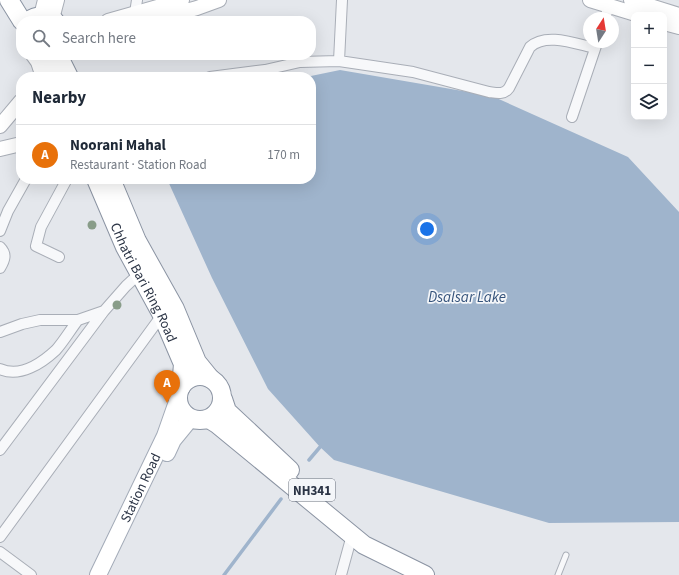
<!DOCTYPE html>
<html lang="en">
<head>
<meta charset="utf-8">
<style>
  body { margin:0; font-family:"Source Sans 3",sans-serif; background:#f2f2f3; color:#1f2937 }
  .controls { position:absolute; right:12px; top:12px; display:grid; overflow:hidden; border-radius:8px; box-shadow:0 4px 16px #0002 }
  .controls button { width:36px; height:36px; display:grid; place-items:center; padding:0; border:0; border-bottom:1px solid #e0e1e3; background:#fff; color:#1f2937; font:20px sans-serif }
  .compass { position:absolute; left:583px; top:12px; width:36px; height:36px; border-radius:50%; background:#fff; box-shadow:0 4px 16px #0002; rotate:12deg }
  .you { position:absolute; left:427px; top:229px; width:14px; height:14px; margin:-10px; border:3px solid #fff; border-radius:50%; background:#1a73e8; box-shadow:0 0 0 6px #1a73e833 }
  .badge { display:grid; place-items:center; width:26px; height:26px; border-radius:50%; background:#db2777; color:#fff; font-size:13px; font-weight:700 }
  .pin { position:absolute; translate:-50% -33px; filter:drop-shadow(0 1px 2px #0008) }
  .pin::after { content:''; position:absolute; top:21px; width:14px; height:12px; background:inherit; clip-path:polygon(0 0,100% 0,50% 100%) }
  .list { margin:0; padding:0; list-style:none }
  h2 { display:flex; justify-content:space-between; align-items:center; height:52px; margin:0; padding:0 16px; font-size:17px }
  h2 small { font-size:13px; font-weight:400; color:#747a83 }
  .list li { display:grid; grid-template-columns:26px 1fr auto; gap:12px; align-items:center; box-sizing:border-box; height:60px; padding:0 16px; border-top:1px solid #e0e1e3 }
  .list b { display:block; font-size:15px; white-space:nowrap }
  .list p { margin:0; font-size:13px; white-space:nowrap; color:#747a83 }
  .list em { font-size:13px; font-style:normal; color:#747a83 }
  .icon { flex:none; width:22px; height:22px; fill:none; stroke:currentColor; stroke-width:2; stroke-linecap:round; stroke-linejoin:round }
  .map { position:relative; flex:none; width:679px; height:575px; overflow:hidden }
  .search { position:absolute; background:#fff; box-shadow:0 4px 16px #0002; left:16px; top:16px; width:300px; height:44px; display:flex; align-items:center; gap:10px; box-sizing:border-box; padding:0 14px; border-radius:16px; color:#747a83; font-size:15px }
  .panel { position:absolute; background:#fff; box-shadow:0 4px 16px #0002; left:16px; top:72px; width:300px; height:112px; border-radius:16px }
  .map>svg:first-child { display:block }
  .water { fill:#9fb4cc }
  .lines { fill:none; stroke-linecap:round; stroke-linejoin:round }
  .stream { stroke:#9fb4cc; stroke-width:3.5 }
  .lane-casing { stroke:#a9aeb7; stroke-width:7 }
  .street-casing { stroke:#a9aeb7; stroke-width:12 }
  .secondary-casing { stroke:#a9aeb7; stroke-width:16 }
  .primary-casing { stroke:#a3abb8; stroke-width:18 }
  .highway-casing { stroke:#8b94a3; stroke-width:20 }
  .lane { stroke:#f7f8fa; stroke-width:5 }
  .street { stroke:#f7f8fa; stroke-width:10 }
  .secondary { stroke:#fff; stroke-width:14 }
  .primary { stroke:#fff; stroke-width:16 }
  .highway { stroke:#fff; stroke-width:18 }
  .tree { fill:#899d89 }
  .labels { text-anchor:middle; stroke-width:3.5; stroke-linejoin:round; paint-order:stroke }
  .shield { fill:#f4f6f9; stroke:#676e7b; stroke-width:1 }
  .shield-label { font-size:13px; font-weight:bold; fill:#2b3445 }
  .street-label { font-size:14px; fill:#2b3445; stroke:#f4f6f9 }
  .water-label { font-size:15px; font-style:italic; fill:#34527a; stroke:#f4f6f9 }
</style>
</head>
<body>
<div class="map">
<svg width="679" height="575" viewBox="0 0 679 575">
  <rect width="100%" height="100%" fill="#e4e7ec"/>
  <path class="water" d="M 340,70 L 492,96 L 628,157 L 679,212 L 679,522 L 549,523 L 334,460 L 320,447 L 268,389 L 212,278 L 167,179 L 311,179 L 311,77 L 306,77 Z"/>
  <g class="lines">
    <path class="stream" d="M 309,460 L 320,447
      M 224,575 L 281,499"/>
    <defs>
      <path id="lane" d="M 558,575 L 566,555"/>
      <path id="street" d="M 135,13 L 137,0
        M 605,18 L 609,6
        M 339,61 L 342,0
        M 210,77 L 265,70 L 300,62 L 339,61 L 413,72 L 489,92 C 497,93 504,95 509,88 L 530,47 C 546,32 576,44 595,48
        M 572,117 L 597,43
        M 0,231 L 8,211 L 26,179
        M 0,247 C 7,254 5,260 0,268
        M 59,257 L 36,246 L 41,227 L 67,179
        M 0,332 L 22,324 L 40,320 L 78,320 L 104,311 L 126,286 L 139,274
        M 0,369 C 20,378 42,363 56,350 C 64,341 71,329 78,320
        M 0,450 L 104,311
        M 0,537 L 162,315
        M 0,552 L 31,575
        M 341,575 L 352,535"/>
      <path id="secondary" d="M 590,0 L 639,15
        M 631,0 L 679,15
        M 41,16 L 45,0
        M 52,19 L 57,0
        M 108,21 L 182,0
        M 150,21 L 197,8 L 219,0
        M 664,23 L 679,27
        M 33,55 L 38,62 L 43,77
        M 0,126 L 21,101
        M 0,149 L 21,144"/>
      <g id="primary">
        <path d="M 167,453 L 173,440 L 191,418"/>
        <path id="s1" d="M 98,575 L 165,436 L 178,399"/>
      </g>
      <g id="highway">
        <path d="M 9,0 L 22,21"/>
        <path d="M 28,21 C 36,15 47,14 55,21"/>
        <path d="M 58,55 L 69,77"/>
        <path d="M 41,56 L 47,62 L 54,77"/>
        <path id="s2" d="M 96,179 L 125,247 L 162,315 L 183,364 L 181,387"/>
        <path d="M 111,179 L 137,241 L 175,309 L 197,362 L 210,378"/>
        <circle cx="200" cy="398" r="22"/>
        <path d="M 223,399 L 227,411 L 290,470"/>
        <path d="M 209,419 L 217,424 L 364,545 L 425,575"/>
      </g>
    </defs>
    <use href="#lane" class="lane-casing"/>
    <use href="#street" class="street-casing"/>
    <use href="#secondary" class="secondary-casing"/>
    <use href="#primary" class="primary-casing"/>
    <use href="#highway" class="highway-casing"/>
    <use href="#lane" class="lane"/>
    <use href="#street" class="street"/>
    <use href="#secondary" class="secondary"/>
    <use href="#primary" class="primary"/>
    <use href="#highway" class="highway"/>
  </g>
  <g class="tree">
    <circle cx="92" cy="225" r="4.5"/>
    <circle cx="117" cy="305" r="4.5"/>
  </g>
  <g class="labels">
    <rect class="shield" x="289" y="479" width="46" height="22" rx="3"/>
    <g class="shield-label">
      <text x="312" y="495">NH341</text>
    </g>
    <g class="street-label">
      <text dy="5" stroke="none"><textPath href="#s2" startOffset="114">Chhatri Bari Ring Road</textPath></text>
      <text dy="5" stroke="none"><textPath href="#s1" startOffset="97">Station Road</textPath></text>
    </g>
    <g class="water-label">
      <text x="467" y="302">Dsalsar Lake</text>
    </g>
  </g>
</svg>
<div class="controls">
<button>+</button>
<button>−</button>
<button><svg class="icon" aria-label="layers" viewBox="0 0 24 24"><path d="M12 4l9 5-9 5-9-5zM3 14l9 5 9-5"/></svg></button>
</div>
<svg class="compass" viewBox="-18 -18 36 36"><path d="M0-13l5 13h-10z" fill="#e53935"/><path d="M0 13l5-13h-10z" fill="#747a83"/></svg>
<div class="you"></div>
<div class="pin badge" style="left:167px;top:403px;background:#e8710a">A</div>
<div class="search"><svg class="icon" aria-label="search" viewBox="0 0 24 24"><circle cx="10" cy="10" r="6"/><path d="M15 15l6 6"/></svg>Search here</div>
<section class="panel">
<h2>Nearby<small></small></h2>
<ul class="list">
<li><span class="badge" style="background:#e8710a">A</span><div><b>Noorani Mahal</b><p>Restaurant · Station Road</p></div><em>170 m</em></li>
</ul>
</section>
</div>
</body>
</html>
